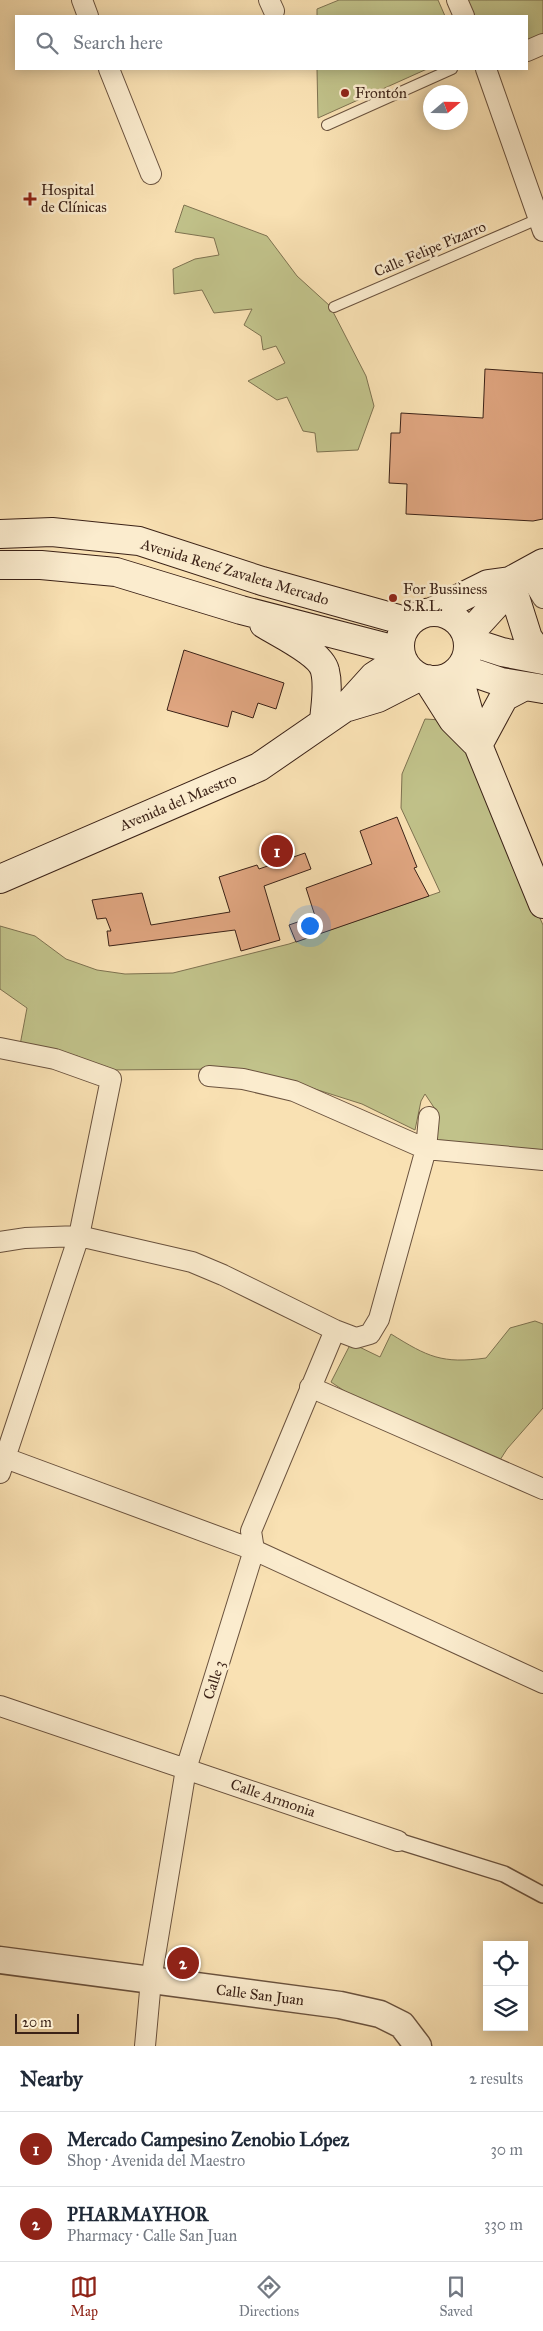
<!DOCTYPE html>
<html lang="en">
<head>
<meta charset="utf-8">
<style>
  body { margin:0; font-family:"IM FELL Great Primer",serif; background:#f2f2f3; color:#1f2937 }
  .controls { position:absolute; right:15px; bottom:15px; display:grid; overflow:hidden; border-radius:0px; box-shadow:0 2px 12px #0003 }
  .controls button { width:45px; height:45px; display:grid; place-items:center; padding:0; border:0; border-bottom:1px solid #e0e1e3; background:#fff; color:#1f2937; font:25px sans-serif }
  .compass { position:absolute; left:423px; top:85px; width:45px; height:45px; border-radius:50%; background:#fff; box-shadow:0 2px 12px #0003; rotate:70deg }
  .scale { position:absolute; left:15px; bottom:12px; width:64px; box-sizing:border-box; padding-left:5px; border:2px solid #3b2217; border-top:0; font-size:14px; line-height:18px; white-space:nowrap; color:#3b2217; -webkit-text-stroke:4px #fbecce; paint-order:stroke }
  .you { position:absolute; left:309px; top:925px; width:18px; height:18px; margin:-12px; border:4px solid #fff; border-radius:50%; background:#1a73e8; box-shadow:0 0 0 8px #1a73e833 }
  .badge { display:grid; place-items:center; width:32px; height:32px; border-radius:50%; background:#8f2418; color:#fff; font-size:16px; font-weight:700 }
  .pin { position:absolute; translate:-50% -50%; border:2px solid #fff; box-shadow:0 1px 5px #0006 }
  .list { margin:0; padding:0; list-style:none }
  h2 { display:flex; justify-content:space-between; align-items:center; height:65px; margin:0; padding:0 20px; font-size:21px }
  h2 small { font-size:16px; font-weight:400; color:#747a83 }
  .list li { display:grid; grid-template-columns:32px 1fr auto; gap:15px; align-items:center; box-sizing:border-box; height:75px; padding:0 20px; border-top:1px solid #e0e1e3 }
  .list b { display:block; font-size:19px; white-space:nowrap }
  .list p { margin:0; font-size:16px; white-space:nowrap; color:#747a83 }
  .list em { font-size:16px; font-style:normal; color:#747a83 }
  .icon { flex:none; width:28px; height:28px; fill:none; stroke:currentColor; stroke-width:2; stroke-linecap:round; stroke-linejoin:round }
  .map { position:relative; flex:none; width:543px; height:2046px; overflow:hidden }
  .search { position:absolute; background:#fff; box-shadow:0 2px 12px #0003; left:15px; right:15px; top:15px; height:55px; display:flex; align-items:center; gap:12px; box-sizing:border-box; padding:0 18px; border-radius:0px; color:#747a83; font-size:19px }
  .sheet { height:215px; background:#fff }
  nav { display:flex; justify-content:space-around; align-items:center; box-sizing:border-box; height:70px; border-top:1px solid #e0e1e3; background:#fff; font-size:14px; color:#747a83 }
  nav a { display:grid; justify-items:center; gap:2px }
  nav .on { color:#8f2418 }
  .map>svg:first-child { display:block }
  .green { fill:#c1c28a; stroke:#7e7250 }
  .building { fill:#e0a681; stroke:#3b2217 }
  .lines { fill:none; stroke-linecap:round; stroke-linejoin:round }
  .service-casing { stroke:#6a523e; stroke-width:12 }
  .pedestrian-casing { stroke:#6a523e; stroke-width:18 }
  .minor-casing { stroke:#6a523e; stroke-width:22 }
  .tertiary-casing { stroke:#6a523e; stroke-width:29 }
  .secondary-casing { stroke:#3b2217; stroke-width:30 }
  .service { stroke:#fbecce; stroke-width:10 }
  .pedestrian { stroke:#fbecce; stroke-width:15 }
  .minor { stroke:#fbecce; stroke-width:20 }
  .tertiary { stroke:#fbecce; stroke-width:26 }
  .secondary { stroke:#fbecce; stroke-width:28 }
  .poi-dot { fill:#8f2418; stroke:#fbecce; stroke-width:2 }
  .labels { text-anchor:middle; stroke-width:5; stroke-linejoin:round; paint-order:stroke }
  .poi-label { font-size:15px; fill:#3b2217; stroke:#fbecce; text-anchor:start }
  .street-label { font-size:15px; fill:#3b2217; stroke:#fbecce }
</style>
</head>
<body>
<div class="map">
<svg width="543" height="2046" viewBox="0 0 543 2046">
  <rect width="100%" height="100%" fill="#f9e1b3"/>
  <filter id="stains"><feTurbulence type="fractalNoise" baseFrequency=".004" numOctaves="4"/><feColorMatrix values="0 0 0 0 .2 0 0 0 0 .09 0 0 0 0 .02 0 0 0 .5 -.17"/></filter>
  <radialGradient id="worn" r=".72"><stop offset=".6" stop-color="#630" stop-opacity="0"/><stop offset="1" stop-color="#630" stop-opacity=".3"/></radialGradient>
  <path class="green" d="M 339,0 L 438,0 L 445,16 L 317,16 L 317,9 Z
    M 467,0 L 543,0 L 543,35 L 527,42 L 527,16 L 475,16 Z
    M 317,69 L 427,69 L 318,118 Z
    M 184,205 L 267,236 L 297,276 L 330,306 L 366,376 L 374,406 L 358,450 L 317,452 L 315,433 L 303,431 L 287,397 L 277,400 L 248,381 L 285,363 L 276,346 L 263,350 L 261,336 L 244,325 L 252,309 L 214,313 L 202,290 L 174,294 L 173,269 L 195,259 L 219,255 L 214,238 L 175,232 Z
    M 425,719 L 441,720 L 459,736 L 543,925 L 543,1150 L 436,1141 L 437,1112 L 425,1094 L 421,1101 L 415,1130 L 362,1104 L 277,1077 L 233,1069 L 104,1070 L 77,1056 L 20,1045 L 27,1008 L 0,989 L 0,926 L 35,936 L 66,959 L 97,970 L 125,974 L 173,973 L 289,944 L 440,892 L 401,808 L 402,774 Z
    M 535,1321 L 543,1324 L 543,1408 L 507,1449 L 500,1460 L 361,1402 L 331,1382 L 351,1343 L 380,1357 L 391,1334 C 428,1357 442,1364 486,1358 L 510,1328 Z"/>
  <path class="building" d="M 485,369 L 543,373 L 543,519 L 533,521 L 406,514 L 407,484 L 389,483 L 391,433 L 400,433 L 401,413 L 483,418 Z
    M 184,650 L 284,683 L 276,709 L 258,703 L 253,718 L 232,711 L 228,727 L 167,710 Z
    M 397,817 L 417,867 L 414,868 L 429,896 L 296,942 L 289,925 L 315,916 L 306,888 L 372,864 L 360,831 Z
    M 305,853 L 311,869 L 264,886 L 280,940 L 241,951 L 235,930 L 109,946 L 107,931 L 111,931 L 106,918 L 97,919 L 92,900 L 142,893 L 151,925 L 230,912 L 219,877 L 257,865 L 259,869 Z"/>
  <g class="lines">
    <defs>
      <path id="service" d="M 327,125 L 452,69
        M 334,307 L 538,219"/>
      <path id="pedestrian" d="M 398,1841 L 504,1874 L 543,1895"/>
      <path id="minor" d="M 82,0 L 88,16
        M 269,0 L 274,11
        M 457,0 L 464,16
        M 527,51 L 543,44
        M 109,69 L 151,174
        M 486,69 L 543,231
        M 527,572 L 543,598
        M 0,1048 L 55,1059 L 111,1079 L 79,1236 L 0,1473
        M 209,1076 L 243,1079 L 294,1091 L 426,1149 L 543,1160
        M 0,1242 L 25,1238 L 79,1236 L 192,1262 L 223,1275 L 335,1330 L 356,1338 L 370,1334 L 379,1319 L 426,1149 L 429,1117
        M 310,1387 L 543,1489
        M 0,1456 L 254,1550 L 543,1683
        M 0,1706 L 398,1841
        M 145,2046 L 151,1980 L 186,1769 L 254,1550 L 251,1531 L 335,1330"/>
      <path id="tertiary" d="M 0,1960 L 340,2005 L 380,2014 L 402,2025 L 418,2046"/>
      <path id="secondary" d="M 0,534 L 52,532 L 139,541 L 262,581 L 409,622
        M 0,565 L 41,565 L 116,572 L 241,610 L 400,651
        M 510,581 L 528,638 L 543,658
        M 434,611 L 488,584 L 510,581 L 543,563
        M400 646a34 34 0 1 1 68 0a34 34 0 1 1-68 0Z
        M 264,624 C 280,634 321,653 325,671 C 329,687 325,706 324,722
        M 467,636 L 498,602 L 510,581
        M 468,641 L 502,652 L 543,660
        M 460,668 L 501,682 L 543,689
        M 457,671 L 478,745 L 543,904
        M 427,679 L 453,720 L 475,742
        M 348,707 L 378,698 L 419,677
        M 478,745 L 504,697 L 523,687
        M 0,879 L 259,767 L 346,707 L 374,676 L 402,658"/>
    </defs>
    <use href="#service" class="service-casing"/>
    <use href="#pedestrian" class="pedestrian-casing"/>
    <use href="#minor" class="minor-casing"/>
    <use href="#tertiary" class="tertiary-casing"/>
    <use href="#secondary" class="secondary-casing"/>
    <use href="#service" class="service"/>
    <use href="#pedestrian" class="pedestrian"/>
    <use href="#minor" class="minor"/>
    <use href="#tertiary" class="tertiary"/>
    <use href="#secondary" class="secondary"/>
  </g>
  <g class="poi-dot">
    <circle cx="345" cy="93" r="5"/>
    <path d="M27.5 191.5h5v5h5v5h-5v5h-5v-5h-5v-5h5z"/>
    <circle cx="393" cy="598" r="5"/>
  </g>
  <g class="labels">
    <g class="poi-label">
      <text x="355" y="98">Frontón</text>
      <text x="41" y="195">Hospital<tspan x="41" dy="17">de Clínicas</tspan></text>
      <text x="403" y="594">For Bussiness<tspan x="403" dy="17">S.R.L.</tspan></text>
    </g>
    <g class="street-label">
      <text transform="translate(430 249) rotate(-23)" y="5">Calle Felipe Pizarro</text>
      <text transform="translate(235 572) rotate(17)" y="5">Avenida René Zavaleta Mercado</text>
      <text transform="translate(178 802) rotate(-23)" y="5">Avenida del Maestro</text>
      <text transform="translate(214 1680) rotate(-72)" y="5">Calle 3</text>
      <text transform="translate(273 1798) rotate(19)" y="5">Calle Armonia</text>
      <text transform="translate(260 1995) rotate(7)" y="5">Calle San Juan</text>
    </g>
  </g>
  <rect width="100%" height="100%" filter="url(#stains)"/>
  <rect width="100%" height="100%" fill="url(#worn)"/>
</svg>
<div class="controls">
<button><svg class="icon" aria-label="locate" viewBox="0 0 24 24"><circle cx="12" cy="12" r="6"/><path d="M12 2v4M12 18v4M2 12h4M18 12h4"/></svg></button>
<button><svg class="icon" aria-label="layers" viewBox="0 0 24 24"><path d="M12 4l9 5-9 5-9-5zM3 14l9 5 9-5"/></svg></button>
</div>
<svg class="compass" viewBox="-18 -18 36 36"><path d="M0-13l5 13h-10z" fill="#e53935"/><path d="M0 13l5-13h-10z" fill="#747a83"/></svg>
<div class="scale">20 m</div>
<div class="you"></div>
<div class="pin badge" style="left:277px;top:851px">1</div>
<div class="pin badge" style="left:183px;top:1963px">2</div>
<div class="search"><svg class="icon" aria-label="search" viewBox="0 0 24 24"><circle cx="10" cy="10" r="6"/><path d="M15 15l6 6"/></svg>Search here</div>
</div>
<section class="sheet">
<h2>Nearby<small>2 results</small></h2>
<ul class="list">
<li><span class="badge">1</span><div><b>Mercado Campesino Zenobio López</b><p>Shop · Avenida del Maestro</p></div><em>30 m</em></li>
<li><span class="badge">2</span><div><b>PHARMAYHOR</b><p>Pharmacy · Calle San Juan</p></div><em>330 m</em></li>
</ul>
</section>
<nav>
<a class="on"><svg class="icon" aria-label="map" viewBox="0 0 24 24"><path d="M3 6l6-2 6 2 6-2v14l-6 2-6-2-6 2zM9 4v14M15 6v14"/></svg>Map</a>
<a><svg class="icon" aria-label="directions" viewBox="0 0 24 24"><path d="M12 3l9 9-9 9-9-9zM9 14v-3h6M13 9l2 2-2 2"/></svg>Directions</a>
<a><svg class="icon" aria-label="saved" viewBox="0 0 24 24"><path d="M7 4h10v16l-5-4-5 4z"/></svg>Saved</a>
</nav>
</body>
</html>
